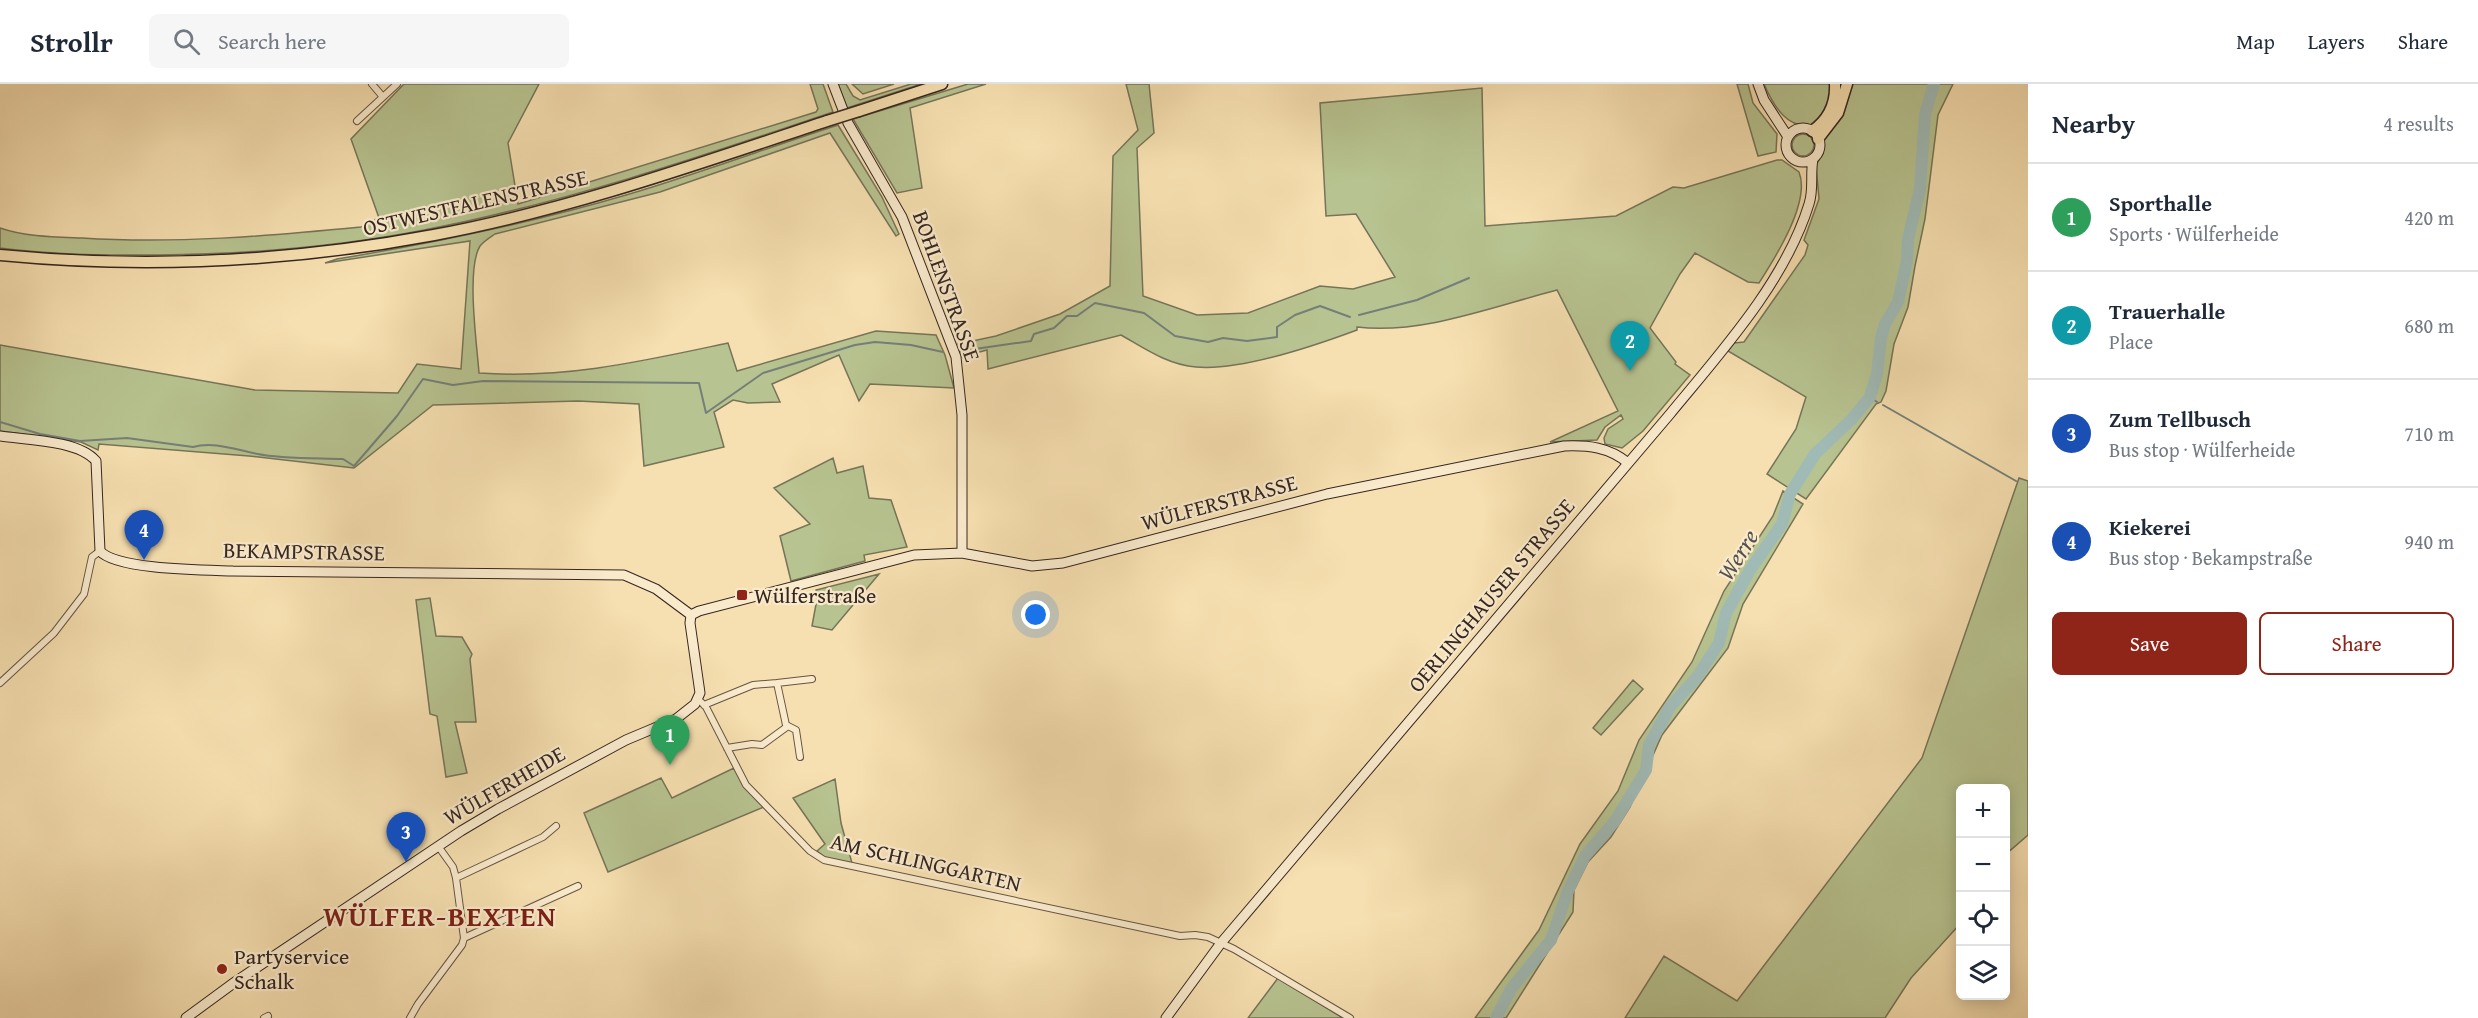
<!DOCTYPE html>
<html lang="en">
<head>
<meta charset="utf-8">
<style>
  body { margin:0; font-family:"Gentium Book Plus",serif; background:#f6f6f7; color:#1f2937 }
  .controls { position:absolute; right:18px; bottom:18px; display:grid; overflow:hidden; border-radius:9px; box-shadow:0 3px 15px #0003 }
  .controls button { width:54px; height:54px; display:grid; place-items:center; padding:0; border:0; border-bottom:2px solid #e0e1e3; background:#fff; color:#1f2937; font:30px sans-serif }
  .you { position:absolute; left:1036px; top:531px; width:21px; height:21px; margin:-15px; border:4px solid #fff; border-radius:50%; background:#1a73e8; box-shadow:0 0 0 9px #1a73e833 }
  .badge { display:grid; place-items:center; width:39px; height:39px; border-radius:50%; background:#8f2418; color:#fff; font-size:20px; font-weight:700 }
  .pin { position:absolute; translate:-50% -50px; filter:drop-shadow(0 2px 3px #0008) }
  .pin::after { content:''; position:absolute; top:32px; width:21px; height:18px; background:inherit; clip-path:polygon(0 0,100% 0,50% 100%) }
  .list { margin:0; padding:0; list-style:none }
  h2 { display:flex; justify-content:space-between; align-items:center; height:78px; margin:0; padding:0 24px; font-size:26px }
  h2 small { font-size:20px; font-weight:400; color:#747a83 }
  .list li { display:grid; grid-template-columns:39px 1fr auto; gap:18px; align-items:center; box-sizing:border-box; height:108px; padding:0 24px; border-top:2px solid #e0e1e3 }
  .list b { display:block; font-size:22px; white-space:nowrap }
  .list p { margin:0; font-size:20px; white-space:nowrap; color:#747a83 }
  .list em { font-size:20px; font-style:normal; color:#747a83 }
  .actions { display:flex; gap:12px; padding:18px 24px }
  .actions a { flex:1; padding:14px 0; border:2px solid #8f2418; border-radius:9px; text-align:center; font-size:21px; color:#8f2418 }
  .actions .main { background:#8f2418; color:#fff }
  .icon { flex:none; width:33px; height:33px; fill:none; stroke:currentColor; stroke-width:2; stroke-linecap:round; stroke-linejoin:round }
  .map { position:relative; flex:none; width:2028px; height:934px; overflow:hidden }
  header { display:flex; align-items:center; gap:36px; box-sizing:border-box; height:84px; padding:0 30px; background:#fff; border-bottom:2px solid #e0e1e3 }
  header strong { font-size:28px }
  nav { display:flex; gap:33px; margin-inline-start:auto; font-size:21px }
  .search { width:420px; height:54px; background:#f6f6f7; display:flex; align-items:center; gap:15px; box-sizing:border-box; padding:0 21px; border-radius:9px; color:#747a83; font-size:22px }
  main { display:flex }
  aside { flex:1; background:#fff }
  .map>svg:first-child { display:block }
  .green { fill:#b7c390; stroke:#767458; stroke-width:1.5 }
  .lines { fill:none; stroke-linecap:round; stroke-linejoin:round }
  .stream { stroke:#757f79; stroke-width:2 }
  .river { stroke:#a0bab5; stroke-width:12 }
  .street-casing { stroke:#655444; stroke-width:8 }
  .secondary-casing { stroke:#352620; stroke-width:11 }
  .primary-casing { stroke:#352620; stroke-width:13 }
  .street { stroke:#f9eacc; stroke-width:6 }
  .secondary { stroke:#f9eacc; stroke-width:9 }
  .primary { stroke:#f6dfb0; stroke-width:10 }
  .primary-bridge-casing { stroke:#352620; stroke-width:13; stroke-linecap:butt }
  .primary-bridge { stroke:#f6dfb0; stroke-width:10 }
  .poi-dot { fill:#8f2418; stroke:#f9eacc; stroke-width:2 }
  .labels { text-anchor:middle; stroke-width:4.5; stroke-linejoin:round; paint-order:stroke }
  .street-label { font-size:22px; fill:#352620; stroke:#f9eacc }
  .poi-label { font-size:22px; fill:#352620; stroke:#f9eacc; text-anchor:start }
  .water-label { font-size:24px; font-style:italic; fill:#55524d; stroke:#f9eacc }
  .district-label { font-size:28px; font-weight:bold; letter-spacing:1.5px; fill:#7a1f14; stroke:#f9eacc }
</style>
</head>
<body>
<header>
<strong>Strollr</strong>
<div class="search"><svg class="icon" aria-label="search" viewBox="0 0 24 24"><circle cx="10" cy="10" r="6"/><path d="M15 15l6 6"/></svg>Search here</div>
<nav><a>Map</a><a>Layers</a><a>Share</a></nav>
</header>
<main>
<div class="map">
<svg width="2028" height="934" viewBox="0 0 2028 934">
  <rect width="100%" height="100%" fill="#f6dfb0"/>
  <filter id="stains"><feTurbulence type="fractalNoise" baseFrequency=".00333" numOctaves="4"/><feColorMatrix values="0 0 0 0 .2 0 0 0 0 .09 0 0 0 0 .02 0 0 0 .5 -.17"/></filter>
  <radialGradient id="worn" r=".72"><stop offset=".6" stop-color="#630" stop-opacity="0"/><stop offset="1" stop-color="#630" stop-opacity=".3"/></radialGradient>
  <path class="green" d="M 404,0 L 539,0 L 508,59 L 518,120 L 816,28 L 818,25 L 810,0 L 823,0 L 833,28 C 700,73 561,120 424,146 C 337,163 247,170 158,171 C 106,171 52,171 0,164 L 0,144 C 26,153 54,153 82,154 C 175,160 268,152 361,143 L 379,134 L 351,55 Z
    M 838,0 L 846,0 L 853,12 L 860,16 L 911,0 L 921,0 L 847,24 Z
    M 852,0 L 894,0 L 863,10 Z
    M 968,0 L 986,0 L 910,24 L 922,104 L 897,109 L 853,35 Z
    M 1126,0 L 1149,0 L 1154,49 L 1137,64 L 1143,212 L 1197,231 L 1248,229 L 1320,202 L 1353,205 L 1395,193 L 1356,130 L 1326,132 L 1320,19 L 1482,4 L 1485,142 L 1616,132 L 1673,103 L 1684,104 L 1777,76 L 1782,76 L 1799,88 C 1811,118 1775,174 1759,199 L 1748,198 L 1695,169 L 1680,190 L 1650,244 L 1676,278 L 1675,280 L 1690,291 L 1643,347 L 1622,364 L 1605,360 L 1604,354 L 1608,345 L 1623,335 L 1621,331 L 1605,343 L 1597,356 L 1550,358 L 1618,327 L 1557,206 C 1495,222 1421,251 1357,243 L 1357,246 C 1314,262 1242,287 1196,283 C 1168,281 1144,264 1121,251 L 988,285 L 987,266 L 961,273 L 958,260 L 996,252 L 1060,230 L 1110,202 L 1113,72 L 1138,46 Z
    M 1737,0 L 1748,0 L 1753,19 L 1777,50 L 1776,68 L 1758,72 Z
    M 1764,0 L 1830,0 L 1830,16 L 1817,39 C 1789,50 1773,21 1764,0 Z
    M 1852,0 L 1953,0 L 1938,31 L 1925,135 L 1915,182 L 1908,223 L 1894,260 L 1886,307 L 1881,318 L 1876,320 L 1806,415 L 1767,390 L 1796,345 L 1806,313 L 1728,267 L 1734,259 L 1744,258 L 1805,171 L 1808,161 L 1804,156 L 1819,115 L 1816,81 L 1823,69 L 1824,54 L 1844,27 Z
    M 838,41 L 882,113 L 899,150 L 896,152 L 830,49 L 660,108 L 495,150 C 489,154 484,157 480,162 C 466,185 477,261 479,289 C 567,295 643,277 728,259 L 737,287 L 876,247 L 936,251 L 945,271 L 954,304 L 870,300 L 859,317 L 839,271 L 772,300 L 780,318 L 748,319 L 733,316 L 714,328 L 724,363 L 644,382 L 639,320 L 578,317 L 433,321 L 354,384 L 249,372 L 99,360 L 98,366 L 81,358 L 0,347 L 0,261 L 255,306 L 398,309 L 417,280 L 461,285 L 470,157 L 325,179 L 337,175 C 434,159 531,139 626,111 C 697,90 767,64 838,41 Z
    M1792 61a11 11 0 1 1 22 0a11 11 0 1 1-22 0Z
    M 833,374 L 837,389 L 863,382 L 869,414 L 891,416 L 907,463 L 864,471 L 865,477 L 791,497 L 780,452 L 810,440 L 774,404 Z
    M 2019,394 L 2028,397 L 2028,751 L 2006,770 L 2006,704 L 1960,704 L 1960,840 L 1911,894 L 1885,934 L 1625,934 L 1664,872 L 1737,917 L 1922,674 Z
    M 1783,407 L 1803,420 L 1743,520 L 1728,564 L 1662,651 L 1630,723 L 1611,753 L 1588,778 L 1574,806 L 1573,828 L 1506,934 L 1475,934 L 1539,846 L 1580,760 L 1618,707 L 1639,656 L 1692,578 L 1724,507 L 1773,432 Z
    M 879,490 L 832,546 L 812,542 L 817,515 L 816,506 Z
    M 430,514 L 436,552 L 462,553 L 472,570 L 470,575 L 476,638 L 455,638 L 467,689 L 446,693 L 437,632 L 430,630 L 416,516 Z
    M 1633,596 L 1643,605 L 1601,651 L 1593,644 Z
    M 734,684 L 764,723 L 608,788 L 584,729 L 661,694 L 672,714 Z
    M 835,695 L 841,739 L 852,779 L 826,774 L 817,767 L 825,760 L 793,714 Z
    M 1278,894 L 1343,934 L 1248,934 Z"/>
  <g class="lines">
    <path class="stream" d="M 1359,231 L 1417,216 L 1469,194
      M 961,267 L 1031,257 L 1034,250 L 1054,244 L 1067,232 L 1077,232 L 1095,219 L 1144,229 L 1175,252 L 1208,258 L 1223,254 L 1247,257 L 1277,253 L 1277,243 L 1295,231 L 1320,222 L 1350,233
      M 1870,313 L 1877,318
      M 1883,321 L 2016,397
      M 0,338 L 40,350 L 80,357 L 127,354 L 193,363 C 214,357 236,366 258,370 C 281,375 319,374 343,375 L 354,382 L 397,332 L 423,295 L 453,301 L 483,297 L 699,299 L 706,329 L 763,289 L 855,261 L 875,258 L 911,261 L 943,268"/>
    <path class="river" d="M 1496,934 L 1511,905 L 1551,856 L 1568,807 L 1585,772 L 1615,737 L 1646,686 L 1649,661 L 1670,623 L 1697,593 L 1719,559 L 1726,529 L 1750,486 L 1782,440 L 1790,410 L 1815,370 L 1852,335 L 1870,313 L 1877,290 L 1881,254 L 1885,240 L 1898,218 L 1907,177 L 1908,155 L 1920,105 L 1925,30 L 1934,0"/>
    <defs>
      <path id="street" d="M 372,0 L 383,13
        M 357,37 L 397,0
        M 0,599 L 54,549 L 84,510 L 92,473 L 100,467
        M 777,599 L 812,595
        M 698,615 L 706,623 L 746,701 L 810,767 L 824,776 L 1180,852 L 1195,851 L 1208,853 L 1234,865 L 1350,934
        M 704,621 L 753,601 L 777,599 L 786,641 L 796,646 L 800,673
        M 727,664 L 752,660 L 762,661 L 788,642
        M 456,794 L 543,753 L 556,742
        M 464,854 L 578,802
        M 264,934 L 268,932
        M 410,934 L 418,920 L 462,861 L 464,854 L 456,794 L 453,783 L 438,762"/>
      <path id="secondary" d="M 833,0 L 848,39 L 902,133 L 956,273 L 962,331 L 962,469
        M 1758,0 L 1764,16 L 1788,53
        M1786 61a17 17 0 1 1 34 0a17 17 0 1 1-34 0Z
        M 0,352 C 27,356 78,356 96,377 L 100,467 C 116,486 207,486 233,487 L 624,491 L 656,505 L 691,531
        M 691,531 L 699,527 L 914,471 L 962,469 L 1032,482 L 1063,479 L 1327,410 L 1564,362 C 1588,361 1609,363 1628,379
        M 186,934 L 235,898 L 461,747 L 498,725 L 626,656 L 676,635 L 695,620 L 700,609 L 690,539 L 691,531
        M 1166,934 L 1221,859 L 1670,330 C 1721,268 1785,198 1809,120 C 1814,105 1810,90 1813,75"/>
      <path id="primary" d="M 859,27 L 942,0
        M 1812,47 C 1828,36 1836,20 1835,0
        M 1818,55 L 1838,29 L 1847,0
        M 0,171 C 146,185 290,178 434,151 C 568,126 698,80 827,37"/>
    </defs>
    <use href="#street" class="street-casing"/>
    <use href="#secondary" class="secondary-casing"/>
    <use href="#primary" class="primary-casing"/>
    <use href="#street" class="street"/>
    <use href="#secondary" class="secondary"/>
    <use href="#primary" class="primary"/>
    <defs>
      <path id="primary-bridge" d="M 827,37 L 859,27"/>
    </defs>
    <use href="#primary-bridge" class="primary-bridge-casing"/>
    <use href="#primary-bridge" class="primary-bridge"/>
  </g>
  <g class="poi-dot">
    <rect x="736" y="505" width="12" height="12" rx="3"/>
    <circle cx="222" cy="885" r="6"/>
  </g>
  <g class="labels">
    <g class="street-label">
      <text transform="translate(475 118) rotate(-13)" y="8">OSTWESTFALENSTRASSE</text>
      <text transform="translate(947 202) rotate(70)" y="8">BOHLENSTRASSE</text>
      <text transform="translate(1219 418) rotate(-15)" y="8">WÜLFERSTRASSE</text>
      <text transform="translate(304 467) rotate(1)" y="8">BEKAMPSTRASSE</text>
      <text transform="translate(1491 511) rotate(-50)" y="8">OERLINGHAUSER STRASSE</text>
      <text transform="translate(504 701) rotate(-30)" y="8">WÜLFERHEIDE</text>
      <text transform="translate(926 778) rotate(13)" y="8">AM SCHLINGGARTEN</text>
    </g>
    <g class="poi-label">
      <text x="754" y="519">Wülferstraße</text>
      <text x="234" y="880">Partyservice<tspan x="234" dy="25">Schalk</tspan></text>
    </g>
    <g class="water-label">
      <text transform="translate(1738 471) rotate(-58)" y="8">Werre</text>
    </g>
    <g class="district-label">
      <text x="440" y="842">WÜLFER-BEXTEN</text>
    </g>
  </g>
  <rect width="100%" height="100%" filter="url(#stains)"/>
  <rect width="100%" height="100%" fill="url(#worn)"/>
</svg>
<div class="controls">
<button>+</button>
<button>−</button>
<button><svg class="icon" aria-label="locate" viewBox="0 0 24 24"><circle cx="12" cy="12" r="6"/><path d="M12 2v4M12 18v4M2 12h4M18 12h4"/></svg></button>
<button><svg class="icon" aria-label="layers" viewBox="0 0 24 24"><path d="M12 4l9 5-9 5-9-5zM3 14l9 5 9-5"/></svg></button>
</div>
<div class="you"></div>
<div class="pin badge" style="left:670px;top:681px;background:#2e9e5b">1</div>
<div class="pin badge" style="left:1630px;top:287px;background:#0f9aa8">2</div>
<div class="pin badge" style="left:406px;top:778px;background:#1a4fb4">3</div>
<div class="pin badge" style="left:144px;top:476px;background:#1a4fb4">4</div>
</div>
<aside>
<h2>Nearby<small>4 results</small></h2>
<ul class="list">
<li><span class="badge" style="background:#2e9e5b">1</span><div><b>Sporthalle</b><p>Sports · Wülferheide</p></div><em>420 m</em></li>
<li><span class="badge" style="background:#0f9aa8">2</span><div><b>Trauerhalle</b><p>Place</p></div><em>680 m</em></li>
<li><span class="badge" style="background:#1a4fb4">3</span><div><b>Zum Tellbusch</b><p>Bus stop · Wülferheide</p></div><em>710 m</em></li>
<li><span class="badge" style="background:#1a4fb4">4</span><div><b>Kiekerei</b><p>Bus stop · Bekampstraße</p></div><em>940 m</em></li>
</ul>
<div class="actions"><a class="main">Save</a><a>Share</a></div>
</aside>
</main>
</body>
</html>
